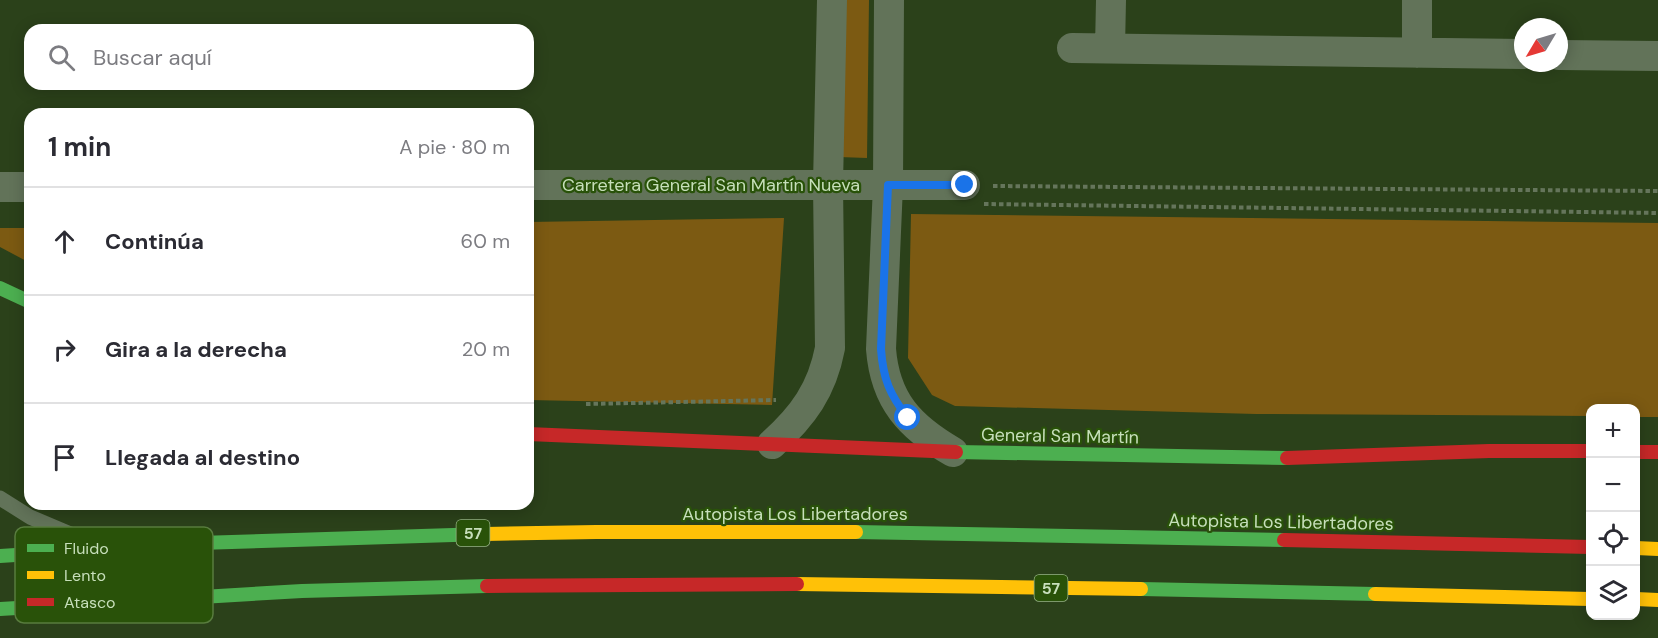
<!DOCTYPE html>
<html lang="es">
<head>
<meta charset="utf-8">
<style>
  body { margin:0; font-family:"DM Sans",sans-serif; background:#f2f2f3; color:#2b2b33 }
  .controls { position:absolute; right:18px; bottom:18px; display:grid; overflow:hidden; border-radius:12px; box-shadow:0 3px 15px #0003 }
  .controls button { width:54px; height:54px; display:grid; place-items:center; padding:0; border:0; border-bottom:2px solid #e1e1e2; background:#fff; color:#2b2b33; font:30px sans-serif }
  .compass { position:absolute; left:1514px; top:18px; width:54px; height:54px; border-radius:50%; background:#fff; box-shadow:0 3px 15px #0003; rotate:232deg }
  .stop { position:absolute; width:18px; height:18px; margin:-14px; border:4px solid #1a73e8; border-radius:50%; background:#fff }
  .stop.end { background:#1a73e8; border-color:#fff; box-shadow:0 2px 6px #0008 }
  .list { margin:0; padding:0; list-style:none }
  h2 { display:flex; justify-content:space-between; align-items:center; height:78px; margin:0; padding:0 24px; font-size:26px }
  h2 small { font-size:20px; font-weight:400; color:#7c7c81 }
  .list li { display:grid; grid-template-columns:39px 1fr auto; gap:18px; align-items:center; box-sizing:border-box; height:108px; padding:0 24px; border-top:2px solid #e1e1e2 }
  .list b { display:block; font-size:22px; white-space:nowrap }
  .list em { font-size:20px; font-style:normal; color:#7c7c81 }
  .icon { flex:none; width:33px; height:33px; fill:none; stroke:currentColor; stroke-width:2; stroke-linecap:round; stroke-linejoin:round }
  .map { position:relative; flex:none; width:1658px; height:638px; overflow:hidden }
  .search { position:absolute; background:#fff; box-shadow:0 3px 15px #0003; left:24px; top:24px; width:510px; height:66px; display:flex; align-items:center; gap:15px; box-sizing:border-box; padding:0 21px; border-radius:18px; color:#7c7c81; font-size:22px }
  .panel { position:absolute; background:#fff; box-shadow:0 3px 15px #0003; left:24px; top:108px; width:510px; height:402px; border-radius:18px }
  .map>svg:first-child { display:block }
  .green { fill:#7c5a12 }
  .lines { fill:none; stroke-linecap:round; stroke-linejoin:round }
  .path { stroke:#65755b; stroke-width:4; stroke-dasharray:4.5 3; stroke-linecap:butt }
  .lane { stroke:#627359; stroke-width:15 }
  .street { stroke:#627359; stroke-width:30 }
  .fast { stroke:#4caf50; stroke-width:14 }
  .slow { stroke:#ffc107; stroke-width:14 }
  .jam { stroke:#c62828; stroke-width:14 }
  .route { stroke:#1a73e8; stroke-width:8 }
  .labels { text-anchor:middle; stroke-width:4.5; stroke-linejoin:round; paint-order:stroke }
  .shield { fill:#295209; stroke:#98b586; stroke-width:1.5 }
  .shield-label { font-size:16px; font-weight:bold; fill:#c7dfbb }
  .street-label { font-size:18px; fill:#c7dfbb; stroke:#295209 }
  .key { fill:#295209; stroke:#587c3e; stroke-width:1.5 }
  .key-label { font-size:16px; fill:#c7dfbb }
</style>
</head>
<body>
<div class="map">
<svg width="1658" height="638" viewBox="0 0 1658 638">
  <rect width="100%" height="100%" fill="#2b411a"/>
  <path class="green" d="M 841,0 L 869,0 L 867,158 L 839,157 Z
    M 911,214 L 1658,223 L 1658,417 L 1636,417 L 1636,408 L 1590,408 L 1590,416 L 1256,414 L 955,406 L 932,395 L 908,358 Z
    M 784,218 L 772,405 L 528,400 L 528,222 Z
    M 0,228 L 30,228 L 30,263 L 0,247 Z"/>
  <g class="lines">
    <path class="path" d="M 993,186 L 1658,191
      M 984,204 L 1658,213
      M 586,404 L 776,400"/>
    <path class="lane" d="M 0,498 L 30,517 L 89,542"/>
    <path class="street" d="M 889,0 L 888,185 L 881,349 C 885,401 910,427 953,452
      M 1417,0 L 1417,53
      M 1072,48 L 1523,54
      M 1110,48 L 1111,0
      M 1559,55 L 1658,56
      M 528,185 L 965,185
      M 0,187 L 30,187
      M 772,444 C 803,416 822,390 830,348 L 828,184 L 832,0"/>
    <path class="fast" d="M 0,288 L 30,302
      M 956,452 L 1287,458
      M 856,532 L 1284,540
      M 0,556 L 199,543 L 485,534
      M 1141,589 L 1375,594
      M 0,609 L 302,591 L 487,586"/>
    <path class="slow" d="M 485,534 L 596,532 L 856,532
      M 1636,548 L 1658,549
      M 797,584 L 1141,589
      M 1375,594 L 1590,599
      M 1636,599 L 1658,600"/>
    <path class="jam" d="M 528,434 L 956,452
      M 1636,452 L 1658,452
      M 1287,458 L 1489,451 L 1590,451
      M 1284,540 L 1590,547
      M 487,586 L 797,584"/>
  </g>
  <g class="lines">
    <path class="route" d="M 908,418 C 890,395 883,379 881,349 L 888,185 L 965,185"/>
  </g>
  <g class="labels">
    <g class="shield">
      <rect x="456.5" y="520" width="33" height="26" rx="4.5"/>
      <rect x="1034.5" y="575" width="33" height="26" rx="4.5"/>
    </g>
    <g class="shield-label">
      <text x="473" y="539">57</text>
      <text x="1051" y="594">57</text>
    </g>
    <g class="street-label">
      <text x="711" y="191">Carretera General San Martín Nueva</text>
      <text transform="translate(1060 436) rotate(1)" y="6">General San Martín</text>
      <text x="795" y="520">Autopista Los Libertadores</text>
      <text transform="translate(1281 522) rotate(1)" y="6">Autopista Los Libertadores</text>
    </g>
  </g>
  <rect x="15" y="527" width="198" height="96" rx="9" class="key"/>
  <rect x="27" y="544" width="27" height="8" fill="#4caf50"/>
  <rect x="27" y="571" width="27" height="8" fill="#ffc107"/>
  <rect x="27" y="598" width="27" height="8" fill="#c62828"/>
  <g class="key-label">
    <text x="64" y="554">Fluido</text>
    <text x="64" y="581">Lento</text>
    <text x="64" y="608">Atasco</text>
  </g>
</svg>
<div class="controls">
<button>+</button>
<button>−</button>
<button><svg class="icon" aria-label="locate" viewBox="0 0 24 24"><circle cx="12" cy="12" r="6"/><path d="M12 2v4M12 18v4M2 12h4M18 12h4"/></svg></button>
<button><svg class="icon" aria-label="layers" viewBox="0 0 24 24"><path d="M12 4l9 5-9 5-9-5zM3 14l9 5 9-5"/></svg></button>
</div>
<svg class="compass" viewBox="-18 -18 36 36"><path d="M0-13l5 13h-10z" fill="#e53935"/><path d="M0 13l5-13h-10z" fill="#7c7c81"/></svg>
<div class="stop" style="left:908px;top:418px"></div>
<div class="stop end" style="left:965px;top:185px"></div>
<div class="search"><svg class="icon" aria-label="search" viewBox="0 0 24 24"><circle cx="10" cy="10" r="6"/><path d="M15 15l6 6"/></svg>Buscar aquí</div>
<section class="panel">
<h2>1 min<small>A pie · 80 m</small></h2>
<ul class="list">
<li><svg class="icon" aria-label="ahead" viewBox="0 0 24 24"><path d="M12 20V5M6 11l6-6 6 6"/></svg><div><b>Continúa</b></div><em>60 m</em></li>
<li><svg class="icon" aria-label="right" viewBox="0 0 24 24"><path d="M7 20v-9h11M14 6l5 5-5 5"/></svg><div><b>Gira a la derecha</b></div><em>20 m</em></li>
<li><svg class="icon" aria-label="arrive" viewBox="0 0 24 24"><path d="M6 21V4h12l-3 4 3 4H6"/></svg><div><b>Llegada al destino</b></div></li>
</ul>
</section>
</div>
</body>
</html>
